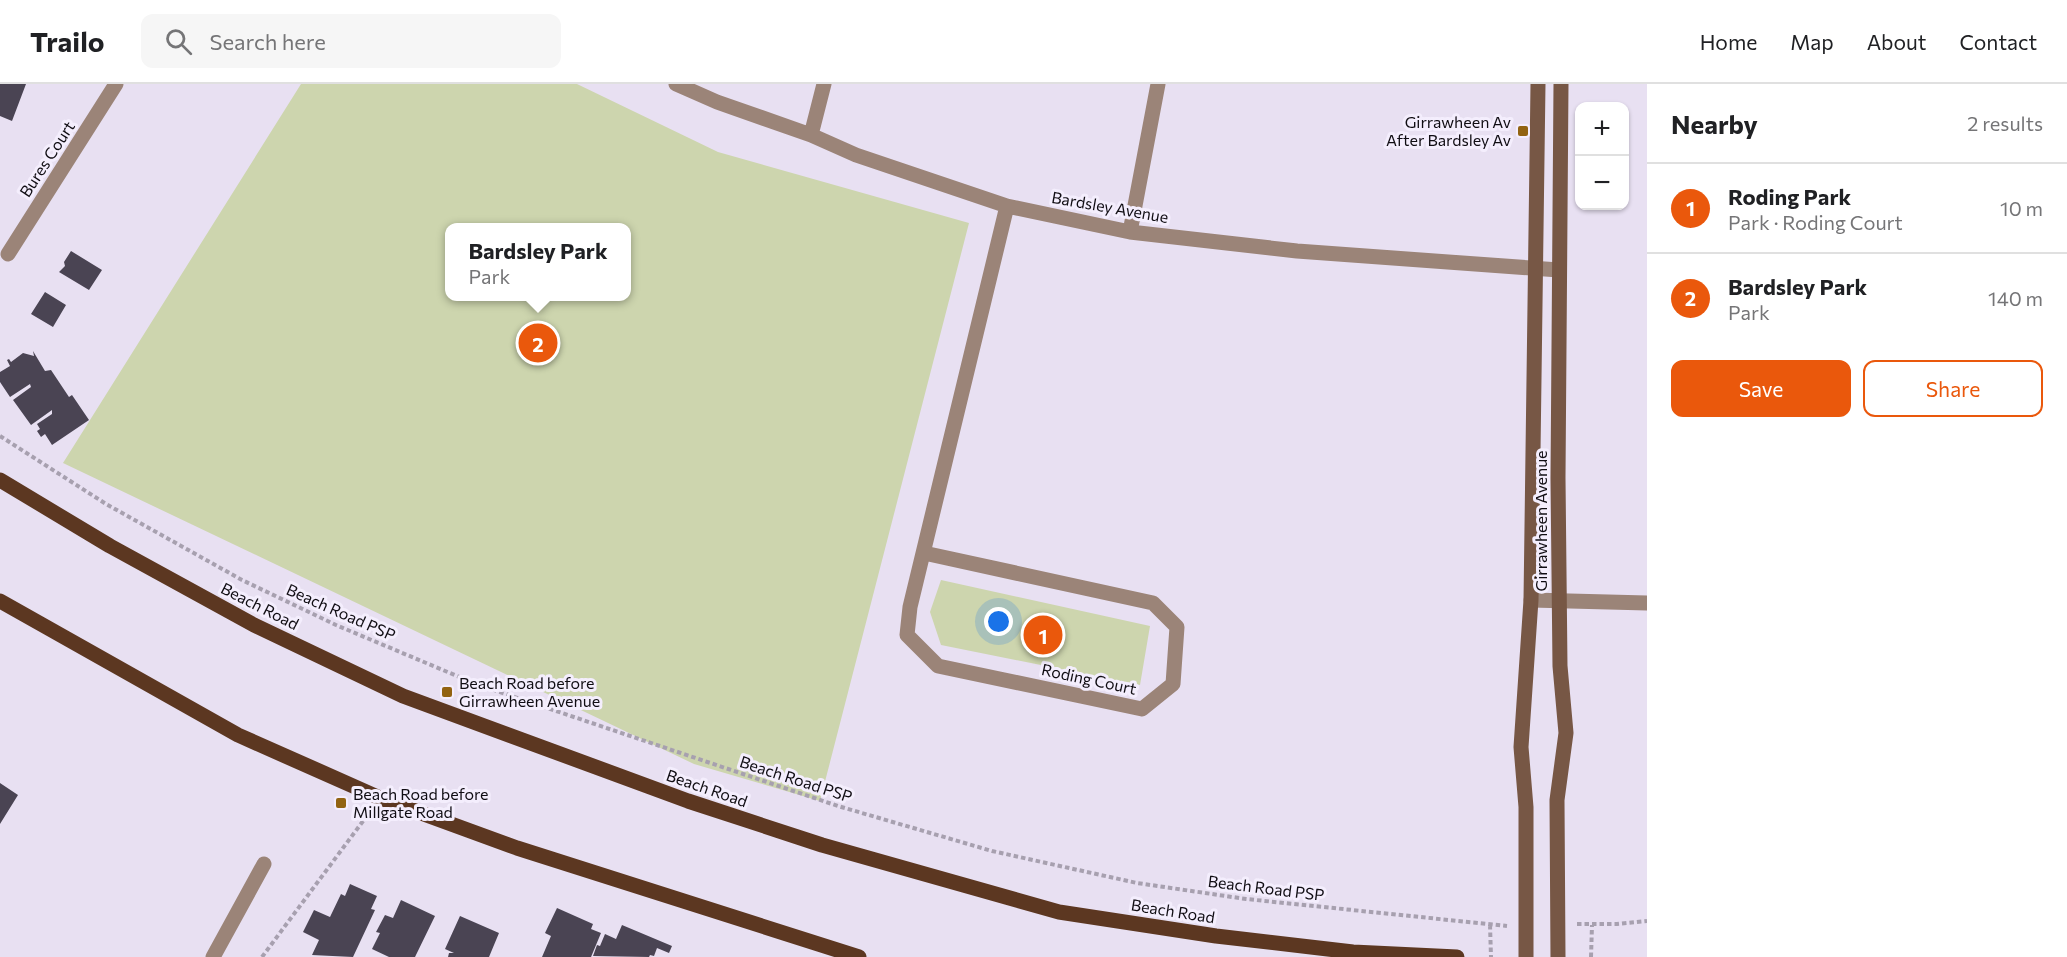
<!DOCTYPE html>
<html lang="en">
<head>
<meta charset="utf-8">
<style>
  body { margin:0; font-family:Commissioner,sans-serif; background:#f6f6f6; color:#202124 }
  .controls { position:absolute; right:18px; top:18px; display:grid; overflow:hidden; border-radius:12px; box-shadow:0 2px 4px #0004 }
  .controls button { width:54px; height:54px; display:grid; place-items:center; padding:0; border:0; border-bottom:2px solid #e0e0e0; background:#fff; color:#202124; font:30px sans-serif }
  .you { position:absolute; left:999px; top:538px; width:21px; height:21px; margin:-15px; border:4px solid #fff; border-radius:50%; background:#1a73e8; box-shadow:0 0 0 9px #1a73e833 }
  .badge { display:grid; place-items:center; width:39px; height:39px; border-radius:50%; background:#ea580c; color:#fff; font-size:20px; font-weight:700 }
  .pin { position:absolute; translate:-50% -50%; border:3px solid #fff; box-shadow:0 2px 6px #0006 }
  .popup { position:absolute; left:445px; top:139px; width:186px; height:78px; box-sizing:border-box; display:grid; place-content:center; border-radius:12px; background:#fff; filter:drop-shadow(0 2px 4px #0005); font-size:20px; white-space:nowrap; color:#757577 }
  .popup b { font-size:22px; color:#202124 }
  .popup::after { content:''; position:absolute; left:50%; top:100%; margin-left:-12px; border:12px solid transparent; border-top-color:#fff }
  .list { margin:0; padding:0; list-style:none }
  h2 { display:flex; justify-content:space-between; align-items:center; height:78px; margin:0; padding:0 24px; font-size:26px }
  h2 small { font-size:20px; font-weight:400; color:#757577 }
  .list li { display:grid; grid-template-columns:39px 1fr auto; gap:18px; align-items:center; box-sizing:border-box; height:90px; padding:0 24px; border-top:2px solid #e0e0e0 }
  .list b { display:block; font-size:22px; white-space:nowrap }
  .list p { margin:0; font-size:20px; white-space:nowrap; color:#757577 }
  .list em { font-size:20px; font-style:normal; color:#757577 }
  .actions { display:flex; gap:12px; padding:18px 24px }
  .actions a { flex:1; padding:14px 0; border:2px solid #ea580c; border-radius:12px; text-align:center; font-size:21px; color:#ea580c }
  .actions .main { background:#ea580c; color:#fff }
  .icon { flex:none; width:33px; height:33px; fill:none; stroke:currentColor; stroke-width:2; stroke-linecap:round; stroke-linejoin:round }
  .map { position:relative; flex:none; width:1647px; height:873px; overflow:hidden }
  header { display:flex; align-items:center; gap:36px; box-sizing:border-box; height:84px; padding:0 30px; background:#fff; border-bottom:2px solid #e0e0e0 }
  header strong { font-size:28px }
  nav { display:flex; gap:33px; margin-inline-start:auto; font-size:21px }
  .search { width:420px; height:54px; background:#f6f6f6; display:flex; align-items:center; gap:15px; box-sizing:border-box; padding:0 21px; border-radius:12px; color:#757577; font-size:22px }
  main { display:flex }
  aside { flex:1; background:#fff }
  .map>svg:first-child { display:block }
  .green { fill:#cdd5ae; fill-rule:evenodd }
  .building { fill:#4a4453 }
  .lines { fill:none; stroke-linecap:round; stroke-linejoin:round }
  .path { stroke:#a7a0af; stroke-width:4; stroke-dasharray:4.5 3; stroke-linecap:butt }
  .street { stroke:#9b8478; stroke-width:15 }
  .secondary { stroke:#775745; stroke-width:15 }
  .primary { stroke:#5c3721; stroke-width:15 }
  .poi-dot { fill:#926311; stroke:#f4eefd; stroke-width:2 }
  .labels { text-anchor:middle; stroke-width:6; stroke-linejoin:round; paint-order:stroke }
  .poi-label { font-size:16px; fill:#100d13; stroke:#f4eefd; text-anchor:start }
  .street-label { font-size:16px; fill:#100d13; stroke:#f4eefd }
</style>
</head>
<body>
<header>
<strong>Trailo</strong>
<div class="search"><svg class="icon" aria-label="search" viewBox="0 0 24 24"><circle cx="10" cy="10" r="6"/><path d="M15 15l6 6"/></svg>Search here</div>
<nav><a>Home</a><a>Map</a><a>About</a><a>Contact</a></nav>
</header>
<main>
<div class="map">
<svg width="1647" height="873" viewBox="0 0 1647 873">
  <rect width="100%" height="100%" fill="#e8e0f2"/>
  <path class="green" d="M 301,0 L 577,0 L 718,68 L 969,139 L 820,717 L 694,680 L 63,379 ZM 450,144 L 626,144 L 626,212 L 450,212 Z
    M 941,496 L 1150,542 L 1140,601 L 941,561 L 930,528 Z"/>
  <path class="building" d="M 0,0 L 26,0 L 12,37 L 0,32 Z
    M 71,167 L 102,186 L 89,206 L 59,188 L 65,182 L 64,178 Z
    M 45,208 L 66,221 L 53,243 L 31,230 Z
    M 33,267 L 45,287 L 51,286 L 69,313 L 72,311 L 89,336 L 52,361 L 45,350 L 41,353 L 37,347 L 40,345 L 37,340 L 52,330 L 52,326 L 31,341 L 13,316 L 31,303 L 30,300 L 10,313 L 0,298 L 0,288 L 10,282 L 7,276 L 9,275 L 11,278 L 23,269 L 34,272 Z
    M 0,699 L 18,711 L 0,740 Z
    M 350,800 L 377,812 L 371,825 L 375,826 L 353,873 L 312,871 L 319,856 L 303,848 L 314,826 L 330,833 L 341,810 L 345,812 Z
    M 401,816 L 435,832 L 415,873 L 389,873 L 372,865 L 380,849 L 376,848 L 385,831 L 393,834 Z
    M 557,824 L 593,840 L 591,845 L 601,849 L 591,873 L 542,873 L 551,852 L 545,849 Z
    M 460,832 L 499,849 L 489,873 L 448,873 L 449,869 L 454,869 L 445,865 Z
    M 622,841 L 672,862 L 669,869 L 657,864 L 654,872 L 650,871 L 649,873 L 593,872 L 597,861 L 600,862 L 605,850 L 616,855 Z"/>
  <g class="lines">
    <path class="path" d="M 0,352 L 106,420 L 242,496 L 336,541 L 476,600 L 838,722 L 992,767 L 1137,799 L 1246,815 L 1507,842
      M 1577,840 L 1617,840 L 1647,837
      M 1490,841 L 1491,873
      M 262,873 L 369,729
      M 1591,873 L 1592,841"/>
    <path class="street" d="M 676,0 L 717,18 L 811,51 L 856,71 L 1007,122 L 1130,148 L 1297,167 L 1559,186
      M 811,51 L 824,0
      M 1130,148 L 1158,0
      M 8,170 L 116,0
      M 924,469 L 1153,519 L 1177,543 L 1173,600 L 1142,625 L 938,582 L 907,551 L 910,523 L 1007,122
      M 1531,516 L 1647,519
      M 213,873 L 264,780"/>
    <path class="secondary" d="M 1526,873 L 1526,723 L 1521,663 L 1531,516 L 1538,0
      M 1558,873 L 1557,716 L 1566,649 L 1560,582 L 1558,394 L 1561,0"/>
    <path class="primary" d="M 0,396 L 110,462 L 254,541 L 403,612 L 688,717 L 822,761 L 1059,828 L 1216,852 L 1353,868 L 1457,873
      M 0,517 L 238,651 L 380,714 L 517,764 L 859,873"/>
  </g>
  <g class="poi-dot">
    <rect x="1517" y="41" width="12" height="12" rx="3"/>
    <rect x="441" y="602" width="12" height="12" rx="3"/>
    <rect x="335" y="713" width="12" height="12" rx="3"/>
  </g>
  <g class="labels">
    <g class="poi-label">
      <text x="1511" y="44" text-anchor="end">Girrawheen Av<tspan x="1511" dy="18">After Bardsley Av</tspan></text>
      <text x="459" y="605">Beach Road before<tspan x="459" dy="18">Girrawheen Avenue</tspan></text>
      <text x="353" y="716">Beach Road before<tspan x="353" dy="18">Millgate Road</tspan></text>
    </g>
    <g class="street-label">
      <text transform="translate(47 75) rotate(-57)" y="6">Bures Court</text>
      <text transform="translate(1110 123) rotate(10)" y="6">Bardsley Avenue</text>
      <text transform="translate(1541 437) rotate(-90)" y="6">Girrawheen Avenue</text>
      <text transform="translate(260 522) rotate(27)" y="6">Beach Road</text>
      <text transform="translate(341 528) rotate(24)" y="6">Beach Road PSP</text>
      <text transform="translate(1089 595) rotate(12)" y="6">Roding Court</text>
      <text transform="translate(796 695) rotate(18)" y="6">Beach Road PSP</text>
      <text transform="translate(707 704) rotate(19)" y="6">Beach Road</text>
      <text transform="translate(1266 804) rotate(7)" y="6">Beach Road PSP</text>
      <text transform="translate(1173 827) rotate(9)" y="6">Beach Road</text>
    </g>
  </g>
</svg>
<div class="controls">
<button>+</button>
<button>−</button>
</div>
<div class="you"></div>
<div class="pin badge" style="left:1043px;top:551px">1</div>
<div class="pin badge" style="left:538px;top:259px">2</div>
<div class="popup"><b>Bardsley Park</b>Park</div>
</div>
<aside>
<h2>Nearby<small>2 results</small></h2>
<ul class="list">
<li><span class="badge">1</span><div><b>Roding Park</b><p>Park · Roding Court</p></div><em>10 m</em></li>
<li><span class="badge">2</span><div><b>Bardsley Park</b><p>Park</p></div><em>140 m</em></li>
</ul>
<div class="actions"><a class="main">Save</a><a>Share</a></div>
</aside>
</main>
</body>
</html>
